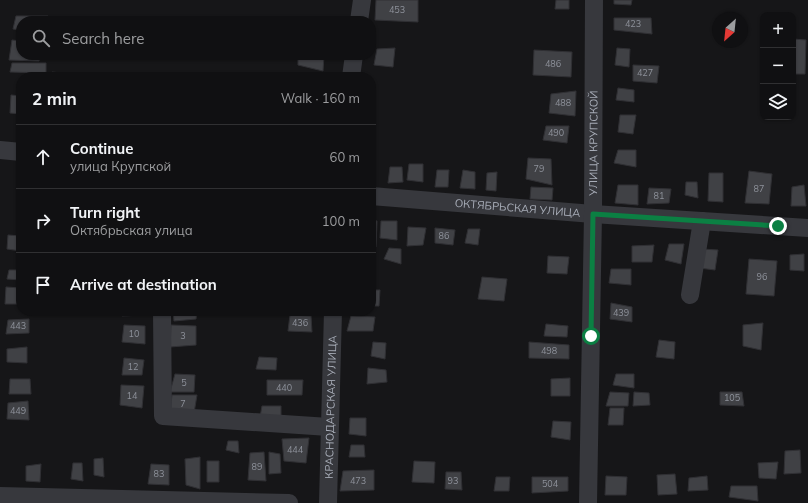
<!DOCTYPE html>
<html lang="en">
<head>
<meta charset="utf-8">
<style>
  body { margin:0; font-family:Mulish,sans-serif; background:#1e1e20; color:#f1f3f6 }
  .controls { position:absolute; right:12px; top:12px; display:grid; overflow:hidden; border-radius:8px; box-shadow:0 1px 3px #0004 }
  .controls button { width:36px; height:36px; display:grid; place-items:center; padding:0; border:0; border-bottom:1px solid #303032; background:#101012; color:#f1f3f6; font:20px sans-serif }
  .compass { position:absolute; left:712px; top:12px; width:36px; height:36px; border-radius:50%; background:#101012; box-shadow:0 1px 3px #0004; rotate:207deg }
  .stop { position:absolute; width:12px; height:12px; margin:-9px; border:3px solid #0b8043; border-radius:50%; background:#fff }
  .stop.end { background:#0b8043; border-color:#fff; box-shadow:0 1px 4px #0008 }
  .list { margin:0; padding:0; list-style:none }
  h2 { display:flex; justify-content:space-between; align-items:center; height:52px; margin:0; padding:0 16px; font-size:17px }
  h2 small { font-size:13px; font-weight:400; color:#9c9d9f }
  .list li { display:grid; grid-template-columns:26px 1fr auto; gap:12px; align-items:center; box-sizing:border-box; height:64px; padding:0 16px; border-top:1px solid #303032 }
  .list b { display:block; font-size:15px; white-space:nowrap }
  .list p { margin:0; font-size:13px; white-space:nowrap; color:#9c9d9f }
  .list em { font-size:13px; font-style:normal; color:#9c9d9f }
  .icon { flex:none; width:22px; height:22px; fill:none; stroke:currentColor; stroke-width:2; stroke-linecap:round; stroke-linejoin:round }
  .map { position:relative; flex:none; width:808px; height:503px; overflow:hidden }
  .search { position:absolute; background:#101012; box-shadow:0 1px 3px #0004; left:16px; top:16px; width:360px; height:44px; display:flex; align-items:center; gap:10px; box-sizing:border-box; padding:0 14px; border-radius:16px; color:#9c9d9f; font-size:15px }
  .panel { position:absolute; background:#101012; box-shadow:0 1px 3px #0004; left:16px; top:72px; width:360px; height:244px; border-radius:16px }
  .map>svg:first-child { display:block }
  .building { fill:#404145; stroke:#303034 }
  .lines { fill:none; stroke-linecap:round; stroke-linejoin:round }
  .minor { stroke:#37383d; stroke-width:18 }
  .route { stroke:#0b8043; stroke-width:5 }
  .labels { text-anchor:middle; stroke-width:3.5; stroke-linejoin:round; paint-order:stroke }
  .number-label { font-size:9px; fill:#8e929b }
  .street-label { font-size:11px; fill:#a8adb8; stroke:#111113 }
</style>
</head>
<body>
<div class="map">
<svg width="808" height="503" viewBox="0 0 808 503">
  <rect width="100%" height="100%" fill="#161618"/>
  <path class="building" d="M 376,0 L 418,0 L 418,22 L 375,20 Z
    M 556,0 L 569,0 L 569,9 L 555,9 Z
    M 614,0 L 632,0 L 631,5 L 614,4 Z
    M 16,16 L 48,16 L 48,21 L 21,21 L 21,30 L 13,29 Z
    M 614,18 L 651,18 L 652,34 L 614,30 Z
    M 793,39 L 806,40 L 805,74 L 793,74 Z
    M 12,40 L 21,41 L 21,55 L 40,55 L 39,61 L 9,60 Z
    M 395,48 L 393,67 L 374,65 L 377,49 Z
    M 617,48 L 630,49 L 629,67 L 615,65 Z
    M 534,50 L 572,52 L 571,77 L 533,75 Z
    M 298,55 L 324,55 L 323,71 L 298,65 Z
    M 12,63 L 46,63 L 46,73 L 10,72 Z
    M 633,65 L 659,66 L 657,83 L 633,81 Z
    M 52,72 L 88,76 L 87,77 L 51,77 Z
    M 618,88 L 634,90 L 634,102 L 616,100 Z
    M 576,91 L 575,116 L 549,113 L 551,94 Z
    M 11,95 L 21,96 L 21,114 L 10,113 Z
    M 620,115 L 636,115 L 633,134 L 618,132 Z
    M 546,126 L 569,126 L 567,143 L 543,140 Z
    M 618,150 L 636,150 L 636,167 L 614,163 Z
    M 528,158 L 551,159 L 552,185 L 526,179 Z
    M 409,164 L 423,164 L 423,182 L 407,180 Z
    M 390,167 L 402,167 L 403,182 L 388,183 Z
    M 437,170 L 449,170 L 448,187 L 435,187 Z
    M 463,170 L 475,172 L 475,189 L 460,188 Z
    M 749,171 L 772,174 L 769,204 L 745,203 Z
    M 497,172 L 496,191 L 486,190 L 487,173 Z
    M 709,173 L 723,173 L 723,202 L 708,201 Z
    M 686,182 L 697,182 L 698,198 L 685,195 Z
    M 618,185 L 638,185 L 638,205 L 615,203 Z
    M 804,185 L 806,206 L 791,206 L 792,187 Z
    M 531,187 L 553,188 L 552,200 L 530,199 Z
    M 649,188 L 671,189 L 669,203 L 647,204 Z
    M 371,220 L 377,221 L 376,247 L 371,247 Z
    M 381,221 L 397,221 L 397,240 L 380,238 Z
    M 408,227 L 426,228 L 423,245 L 407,246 Z
    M 435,228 L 455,230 L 453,245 L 435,243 Z
    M 468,229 L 480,229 L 478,245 L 465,243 Z
    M 8,235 L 21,236 L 21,251 L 7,249 Z
    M 669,244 L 684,244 L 681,264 L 665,260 Z
    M 654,245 L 652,262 L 632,262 L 632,246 Z
    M 389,248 L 401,249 L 401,264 L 384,259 Z
    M 702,249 L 718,250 L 715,270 L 699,268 Z
    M 804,254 L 804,271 L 790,270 L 790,255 Z
    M 548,256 L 569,257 L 567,274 L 547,273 Z
    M 749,259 L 777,261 L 774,296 L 746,294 Z
    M 611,269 L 631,269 L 631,285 L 609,283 Z
    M 9,270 L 21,270 L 21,280 L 7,279 Z
    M 482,277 L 507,279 L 504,301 L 478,299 Z
    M 6,287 L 21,288 L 21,304 L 5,304 Z
    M 371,290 L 380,290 L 379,306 L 371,306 Z
    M 611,303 L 632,307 L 632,322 L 610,319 Z
    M 122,311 L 144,311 L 144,315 L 122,316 Z
    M 173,311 L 197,311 L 196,319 L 174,321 Z
    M 290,315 L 311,316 L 312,332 L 288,331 Z
    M 351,316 L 375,317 L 373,331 L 347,331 Z
    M 29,319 L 29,333 L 6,334 L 8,320 Z
    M 763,323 L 761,350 L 743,346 L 743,325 Z
    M 546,324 L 568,326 L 567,337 L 544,336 Z
    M 124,325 L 145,326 L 145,344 L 122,342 Z
    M 171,325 L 196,326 L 196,345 L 170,347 Z
    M 659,340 L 675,342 L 674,359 L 656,357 Z
    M 373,342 L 386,343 L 385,359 L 371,356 Z
    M 529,342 L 569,345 L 569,359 L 529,358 Z
    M 27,347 L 27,363 L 7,362 L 7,349 Z
    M 259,357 L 277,358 L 276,370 L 256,369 Z
    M 124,358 L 144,360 L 142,375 L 122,375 Z
    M 368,368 L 386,370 L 387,382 L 367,384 Z
    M 175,374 L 195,375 L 194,392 L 170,392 Z
    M 616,374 L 634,374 L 634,388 L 613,385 Z
    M 570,378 L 570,396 L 551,396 L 551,379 Z
    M 10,379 L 30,379 L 31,394 L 9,394 Z
    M 267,380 L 303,380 L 302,395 L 267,395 Z
    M 121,385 L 144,386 L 142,408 L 120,405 Z
    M 610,392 L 629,393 L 628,406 L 606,406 Z
    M 634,392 L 649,393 L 650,405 L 633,406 Z
    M 720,392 L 742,392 L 744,406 L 720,405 Z
    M 172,395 L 197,395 L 194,413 L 170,412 Z
    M 28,401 L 29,420 L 7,419 L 8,403 Z
    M 262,406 L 281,406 L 281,419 L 260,417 Z
    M 610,408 L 624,408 L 623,425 L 608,425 Z
    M 350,418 L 366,418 L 366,436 L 349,434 Z
    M 553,421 L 571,422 L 570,440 L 551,437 Z
    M 309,438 L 306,463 L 284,461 L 282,439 Z
    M 228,441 L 238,441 L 239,453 L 226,450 Z
    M 351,445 L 364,445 L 365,457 L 349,457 Z
    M 800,450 L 801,473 L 784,474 L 785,451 Z
    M 264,452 L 266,481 L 248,480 L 250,453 Z
    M 269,452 L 280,454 L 281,473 L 269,474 Z
    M 200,457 L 200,489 L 186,485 L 185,459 Z
    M 103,458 L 104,477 L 94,475 L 94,459 Z
    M 207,461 L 219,461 L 219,482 L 207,482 Z
    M 414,461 L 435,462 L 434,483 L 412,482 Z
    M 778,462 L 776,479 L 759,478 L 758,463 Z
    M 73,463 L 82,463 L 83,481 L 71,479 Z
    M 41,464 L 40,482 L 26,481 L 26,466 Z
    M 151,464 L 169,465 L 169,485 L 148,484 Z
    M 374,470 L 374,490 L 340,491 L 343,471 Z
    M 446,472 L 461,472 L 462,490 L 445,489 Z
    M 675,474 L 677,494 L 658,495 L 657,475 Z
    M 606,476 L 627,477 L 626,495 L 605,495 Z
    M 707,476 L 708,490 L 688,491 L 689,478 Z
    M 496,477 L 510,477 L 509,491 L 494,491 Z
    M 532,477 L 568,477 L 568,491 L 532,493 Z
    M 731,486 L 757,486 L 758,501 L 729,497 Z"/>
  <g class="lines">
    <g class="minor">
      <path d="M 359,21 L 362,0"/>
      <path d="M 351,77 L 354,55"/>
      <path d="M 0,150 L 21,152"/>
      <path id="s1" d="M 371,196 L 593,214 L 808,228"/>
      <path d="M 690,295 L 702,221"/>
      <path d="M 162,311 L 163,416 L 329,427"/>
      <path d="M 0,496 L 289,503"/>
      <path id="s2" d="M 328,503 L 333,311"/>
      <path id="s3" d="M 588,503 L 593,214 L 594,0"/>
    </g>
  </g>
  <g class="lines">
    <path class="route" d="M 591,336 L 593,214 L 778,226"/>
  </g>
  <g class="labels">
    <g class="number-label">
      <text x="397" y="13">453</text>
      <text x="633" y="27">423</text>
      <text x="553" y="67">486</text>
      <text x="645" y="76">427</text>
      <text x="563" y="106">488</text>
      <text x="556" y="136">490</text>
      <text x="539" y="172">79</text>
      <text x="759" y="192">87</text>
      <text x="659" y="199">81</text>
      <text x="444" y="239">86</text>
      <text x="762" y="280">96</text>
      <text x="621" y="316">439</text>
      <text x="300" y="326">436</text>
      <text x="18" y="329">443</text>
      <text x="134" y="337">10</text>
      <text x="183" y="339">3</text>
      <text x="549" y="354">498</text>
      <text x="133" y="370">12</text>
      <text x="184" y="386">5</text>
      <text x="284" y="391">440</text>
      <text x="132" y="399">14</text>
      <text x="732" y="401">105</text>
      <text x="183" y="407">7</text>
      <text x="18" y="414">449</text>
      <text x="295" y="453">444</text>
      <text x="257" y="470">89</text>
      <text x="159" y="477">83</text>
      <text x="358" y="484">473</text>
      <text x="453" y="484">93</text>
      <text x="550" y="487">504</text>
    </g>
    <g class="street-label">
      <text dy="4" stroke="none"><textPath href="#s3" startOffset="360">УЛИЦА КРУПСКОЙ</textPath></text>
      <text dy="4" stroke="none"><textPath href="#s1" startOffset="147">ОКТЯБРЬСКАЯ УЛИЦА</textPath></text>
      <text dy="4" stroke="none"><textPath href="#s2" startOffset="96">КРАСНОДАРСКАЯ УЛИЦА</textPath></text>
    </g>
  </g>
</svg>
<div class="controls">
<button>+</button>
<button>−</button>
<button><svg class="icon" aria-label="layers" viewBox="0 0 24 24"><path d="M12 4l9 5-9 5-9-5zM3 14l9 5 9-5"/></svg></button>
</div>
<svg class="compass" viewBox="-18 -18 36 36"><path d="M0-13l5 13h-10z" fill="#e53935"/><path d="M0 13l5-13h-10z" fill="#9c9d9f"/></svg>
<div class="stop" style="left:591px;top:336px"></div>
<div class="stop end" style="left:778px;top:226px"></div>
<div class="search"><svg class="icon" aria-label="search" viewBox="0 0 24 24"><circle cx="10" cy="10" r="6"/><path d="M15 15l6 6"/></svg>Search here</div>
<section class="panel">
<h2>2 min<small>Walk · 160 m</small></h2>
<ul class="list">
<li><svg class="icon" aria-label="ahead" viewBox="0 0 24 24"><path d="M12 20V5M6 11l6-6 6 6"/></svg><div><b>Continue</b><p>улица Крупской</p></div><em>60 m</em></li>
<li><svg class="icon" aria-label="right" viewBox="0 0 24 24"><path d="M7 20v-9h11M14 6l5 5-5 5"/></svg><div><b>Turn right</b><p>Октябрьская улица</p></div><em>100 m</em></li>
<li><svg class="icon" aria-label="arrive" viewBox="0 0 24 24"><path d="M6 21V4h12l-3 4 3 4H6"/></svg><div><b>Arrive at destination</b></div></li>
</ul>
</section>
</div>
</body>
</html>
